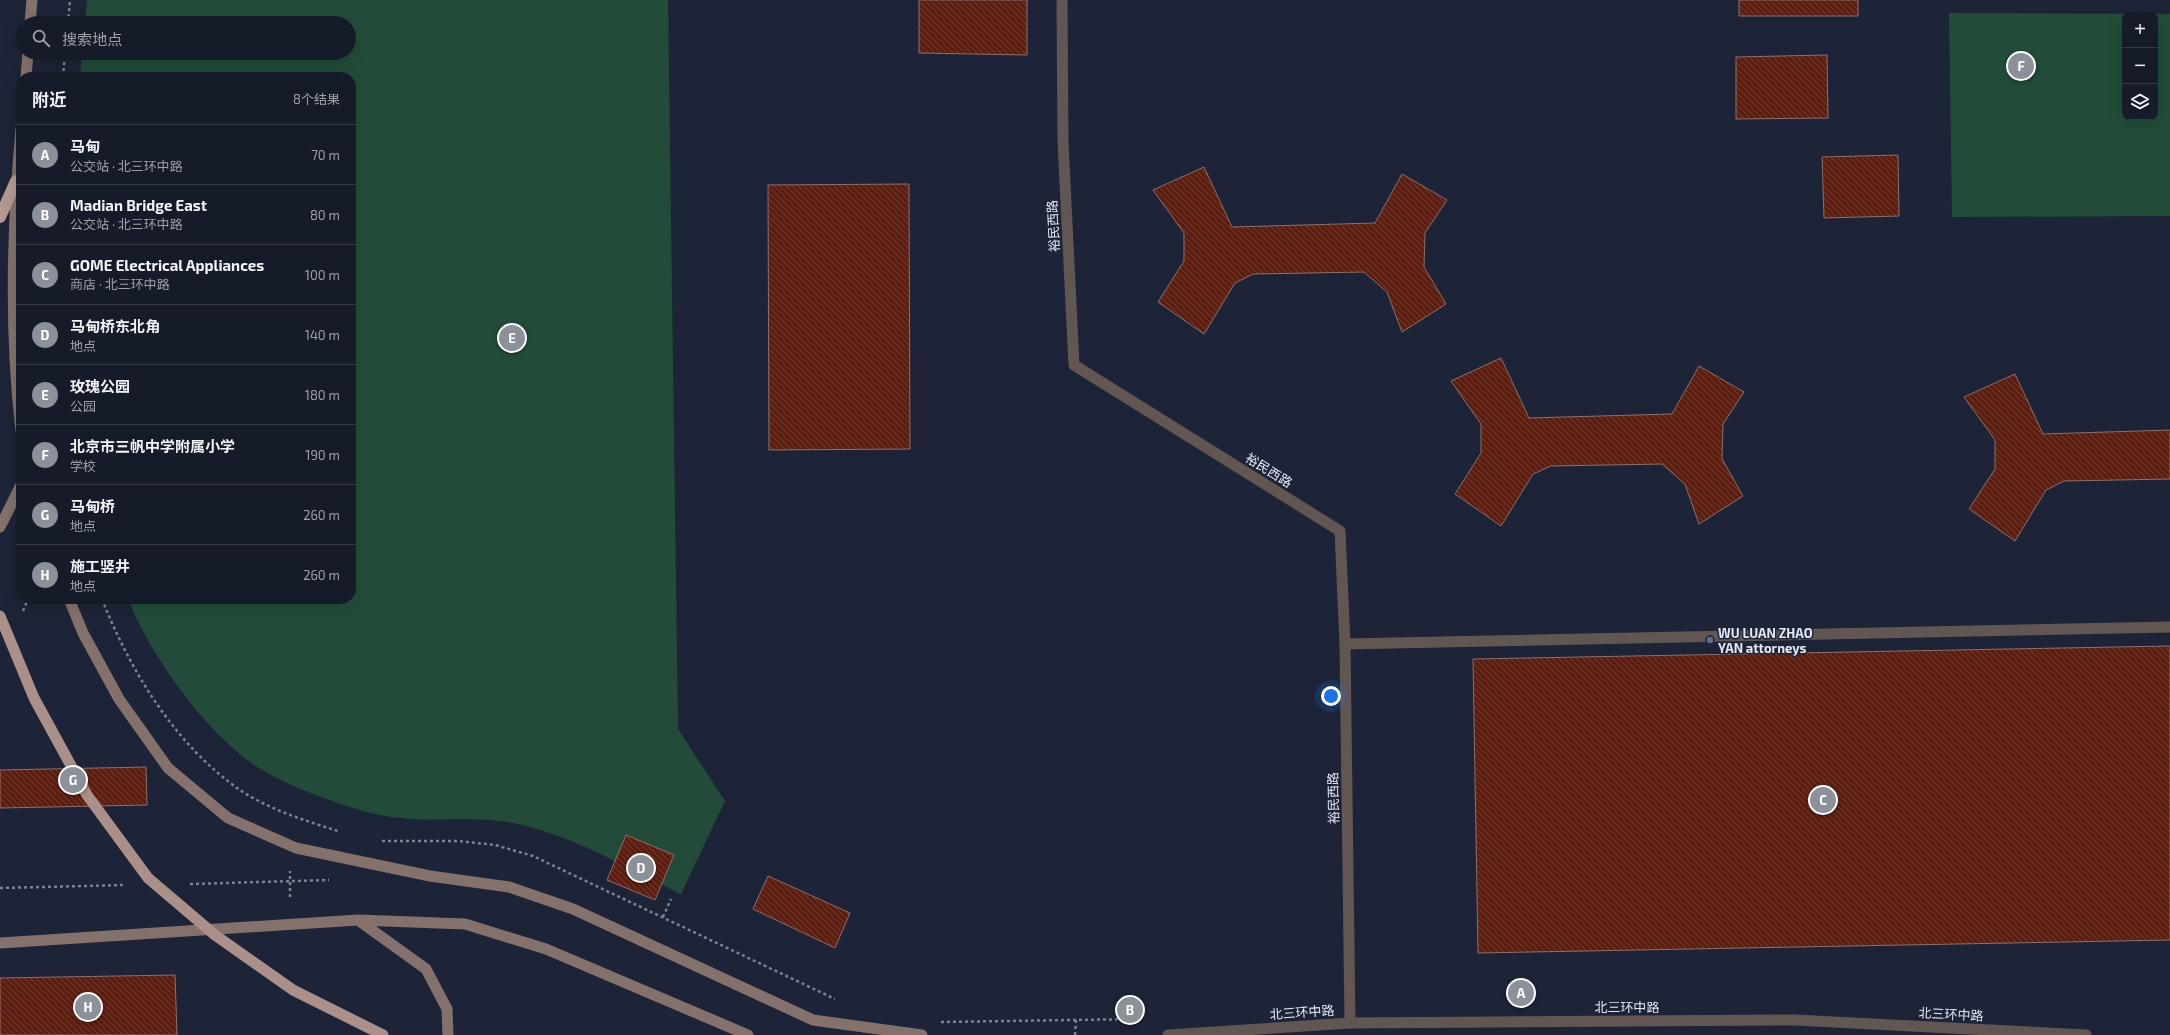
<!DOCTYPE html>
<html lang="zh">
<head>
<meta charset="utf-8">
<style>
  body { margin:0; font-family:"Exo 2","Noto Sans SC",sans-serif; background:#1f2431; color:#f1f3f6 }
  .controls { position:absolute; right:12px; top:12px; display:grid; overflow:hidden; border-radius:8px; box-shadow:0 4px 16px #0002 }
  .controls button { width:36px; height:36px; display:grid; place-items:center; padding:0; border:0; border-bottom:1px solid #353946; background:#161b29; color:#f1f3f6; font:20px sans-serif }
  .you { position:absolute; left:1331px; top:696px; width:14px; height:14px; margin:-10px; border:3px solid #fff; border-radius:50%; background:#1a73e8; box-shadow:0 0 0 6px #1a73e833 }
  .badge { display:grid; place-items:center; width:26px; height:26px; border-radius:50%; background:#8c9099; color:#fff; font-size:13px; font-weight:700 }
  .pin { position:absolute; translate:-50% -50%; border:2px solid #fff; box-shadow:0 1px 4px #0006 }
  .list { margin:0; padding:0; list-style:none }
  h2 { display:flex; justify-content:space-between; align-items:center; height:52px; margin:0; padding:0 16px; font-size:17px }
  h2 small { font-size:13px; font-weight:400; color:#9ea1a8 }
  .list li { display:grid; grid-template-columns:26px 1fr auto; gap:12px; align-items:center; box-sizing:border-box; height:60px; padding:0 16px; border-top:1px solid #353946 }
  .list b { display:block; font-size:15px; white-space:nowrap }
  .list p { margin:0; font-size:13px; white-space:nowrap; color:#9ea1a8 }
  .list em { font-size:13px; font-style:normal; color:#9ea1a8 }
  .icon { flex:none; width:22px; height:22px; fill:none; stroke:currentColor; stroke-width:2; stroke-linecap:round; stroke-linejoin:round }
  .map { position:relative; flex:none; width:2170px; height:1035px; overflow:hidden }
  .search { position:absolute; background:#161b29; box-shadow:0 4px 16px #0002; left:16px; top:16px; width:340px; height:44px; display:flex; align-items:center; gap:10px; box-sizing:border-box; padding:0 14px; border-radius:22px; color:#9ea1a8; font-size:15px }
  .panel { position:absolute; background:#161b29; box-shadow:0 4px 16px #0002; left:16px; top:72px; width:340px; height:532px; border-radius:16px }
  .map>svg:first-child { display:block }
  .green { fill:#224c39; fill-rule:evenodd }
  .building { fill:url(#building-back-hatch); stroke:#8c706a }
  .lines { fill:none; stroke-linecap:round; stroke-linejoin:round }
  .path { stroke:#7c8292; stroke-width:2.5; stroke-dasharray:3 3; stroke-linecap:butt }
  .minor { stroke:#625653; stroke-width:11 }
  .tertiary { stroke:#625653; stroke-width:11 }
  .secondary { stroke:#84716c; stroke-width:11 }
  .trunk { stroke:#aa9088; stroke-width:11 }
  .motorway { stroke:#b59991; stroke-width:12 }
  .service-dot { fill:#5c6f8a; stroke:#1d2437; stroke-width:1.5 }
  .labels { text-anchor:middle; stroke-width:3; stroke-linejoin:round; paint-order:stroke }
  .street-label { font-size:13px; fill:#e2e7f4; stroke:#1d2437 }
  .poi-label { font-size:13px; font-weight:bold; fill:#e2e7f4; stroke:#1d2437; text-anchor:start }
</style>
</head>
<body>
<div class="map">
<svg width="2170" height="1035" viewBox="0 0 2170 1035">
  <defs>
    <pattern id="building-back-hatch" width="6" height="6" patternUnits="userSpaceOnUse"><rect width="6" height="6" fill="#5d1d0f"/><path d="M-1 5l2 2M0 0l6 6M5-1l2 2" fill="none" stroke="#743e33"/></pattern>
  </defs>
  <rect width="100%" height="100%" fill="#1d2437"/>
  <path class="green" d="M 87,0 L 668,0 L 678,729 L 725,801 L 681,894 C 629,869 570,834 513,823 C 475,816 437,822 400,818 C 379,816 358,810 338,803 C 312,794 286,784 262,770 C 209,738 151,657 128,599 L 351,599 L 351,77 L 80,77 L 82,53 L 349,53 L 349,23 L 85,23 Z
    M 1949,13 L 2170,14 L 2170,216 L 1952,217 ZM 2125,15 L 2155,15 L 2155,117 L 2125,117 Z"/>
  <path class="building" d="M 919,0 L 1027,0 L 1027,55 L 919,53 Z
    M 1739,0 L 1858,0 L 1858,16 L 1739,16 Z
    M 1827,55 L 1828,118 L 1736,119 L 1736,57 Z
    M 1898,155 L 1899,216 L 1824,218 L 1822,157 Z
    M 1204,167 L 1232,227 L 1375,223 L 1402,174 L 1447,200 L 1425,233 L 1424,267 L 1446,304 L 1402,332 L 1387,292 L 1364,272 L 1253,274 L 1235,283 L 1204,334 L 1158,302 L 1184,261 L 1184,233 L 1153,190 Z
    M 909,184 L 910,449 L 769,450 L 768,185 Z
    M 1501,358 L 1529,418 L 1672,414 L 1699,366 L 1744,392 L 1723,424 L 1722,459 L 1743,496 L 1699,524 L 1685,484 L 1662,464 L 1551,466 L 1533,474 L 1501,526 L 1455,494 L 1481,453 L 1481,424 L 1451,381 Z
    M 2015,374 L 2043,434 L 2170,430 L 2170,479 L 2064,481 L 2046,490 L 2015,541 L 1969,509 L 1995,469 L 1995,440 L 1964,397 Z
    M 2170,646 L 2170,940 L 1478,953 L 1473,659 Z
    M 146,767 L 147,805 L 0,808 L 0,770 Z
    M 626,835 L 674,855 L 655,900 L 607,880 Z
    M 768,876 L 850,913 L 835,948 L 753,909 Z
    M 175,975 L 177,1035 L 0,1035 L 0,978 Z"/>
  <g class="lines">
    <path class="path" d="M 68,23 L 70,0
      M 63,77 L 65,53
      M 102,599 C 130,671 177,748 243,792 C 271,810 306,821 338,831
      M 23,611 L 28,599
      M 382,841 L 458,841 L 495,845 L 533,856 L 835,999
      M 190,884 L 329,880
      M 0,888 L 125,885
      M 290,897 L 290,871
      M 663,917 L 671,899
      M 941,1022 L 1137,1019
      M 1075,1035 L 1076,1020"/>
    <path class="minor" d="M 1345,644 L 2170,627"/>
    <path class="tertiary" d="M 1062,0 L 1063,142 L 1074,365 L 1340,531 L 1345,644 L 1350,1023
      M 1168,1035 L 1350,1023 L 1795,1020 L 2086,1035"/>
    <path class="secondary" d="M 30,23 L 32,0
      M 26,77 L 28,53
      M 21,129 C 12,229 9,330 21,430
      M 0,527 L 21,485
      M 69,599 L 83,633 L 119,699 L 168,768 L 228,818 L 296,848 L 430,876 L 509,887 L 573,909 L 813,1020 L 922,1035
      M 358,920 L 426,969 L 447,1009 L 448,1035
      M 0,943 L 358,920 L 465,924 L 546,949 L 748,1035"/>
    <path class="trunk" d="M 0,616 L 34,698 L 87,795 L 148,878 L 215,935 L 293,990 L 383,1035"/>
    <path class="motorway" d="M 0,217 L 16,181"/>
  </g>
  <circle class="service-dot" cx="1710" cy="640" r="4"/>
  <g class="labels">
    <g class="street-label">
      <text transform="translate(1053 226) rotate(-93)" y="5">裕民西路</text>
      <text transform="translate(1269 470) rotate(32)" y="5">裕民西路</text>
      <text transform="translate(1333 798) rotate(-91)" y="5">裕民西路</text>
      <text x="1627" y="1012">北三环中路</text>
      <text transform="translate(1302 1012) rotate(-4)" y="5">北三环中路</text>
      <text transform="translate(1951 1014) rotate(3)" y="5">北三环中路</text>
    </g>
    <g class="poi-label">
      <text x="1718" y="638">WU LUAN ZHAO<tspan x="1718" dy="15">YAN attorneys</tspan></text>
    </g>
  </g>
</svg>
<div class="controls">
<button>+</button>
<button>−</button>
<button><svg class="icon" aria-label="layers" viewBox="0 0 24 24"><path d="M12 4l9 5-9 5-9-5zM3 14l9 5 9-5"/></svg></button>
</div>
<div class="you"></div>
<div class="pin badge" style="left:1521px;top:993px">A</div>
<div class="pin badge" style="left:1130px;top:1010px">B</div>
<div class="pin badge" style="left:1823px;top:800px">C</div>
<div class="pin badge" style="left:641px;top:868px">D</div>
<div class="pin badge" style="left:512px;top:338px">E</div>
<div class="pin badge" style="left:2021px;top:66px">F</div>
<div class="pin badge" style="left:73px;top:780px">G</div>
<div class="pin badge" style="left:88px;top:1007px">H</div>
<div class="search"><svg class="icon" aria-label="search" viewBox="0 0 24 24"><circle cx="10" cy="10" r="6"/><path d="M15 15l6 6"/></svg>搜索地点</div>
<section class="panel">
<h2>附近<small>8个结果</small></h2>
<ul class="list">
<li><span class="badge">A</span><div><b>马甸</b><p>公交站 · 北三环中路</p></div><em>70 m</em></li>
<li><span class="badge">B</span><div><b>Madian Bridge East</b><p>公交站 · 北三环中路</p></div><em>80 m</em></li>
<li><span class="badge">C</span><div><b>GOME Electrical Appliances</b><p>商店 · 北三环中路</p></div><em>100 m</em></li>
<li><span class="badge">D</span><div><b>马甸桥东北角</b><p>地点</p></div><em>140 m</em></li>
<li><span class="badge">E</span><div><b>玫瑰公园</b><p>公园</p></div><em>180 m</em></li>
<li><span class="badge">F</span><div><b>北京市三帆中学附属小学</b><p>学校</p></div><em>190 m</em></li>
<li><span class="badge">G</span><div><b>马甸桥</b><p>地点</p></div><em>260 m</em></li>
<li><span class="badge">H</span><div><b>施工竖井</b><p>地点</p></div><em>260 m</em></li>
</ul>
</section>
</div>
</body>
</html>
